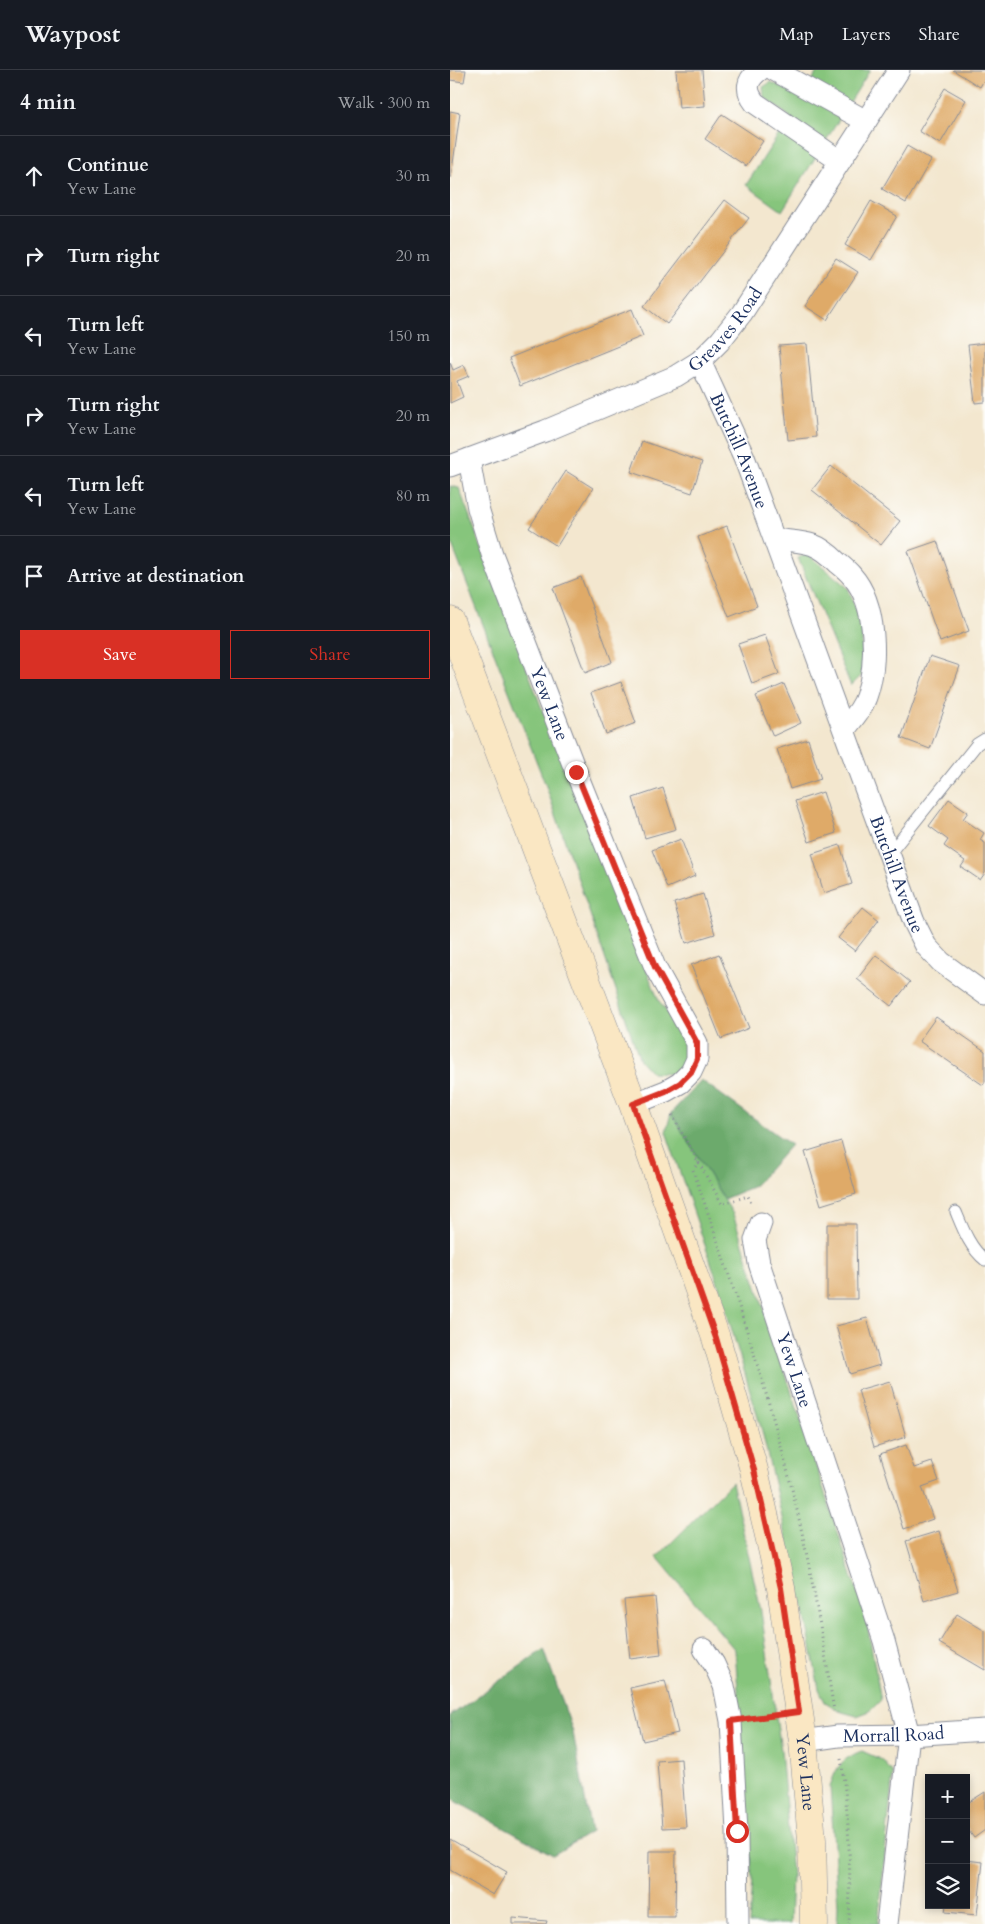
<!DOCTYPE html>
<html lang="en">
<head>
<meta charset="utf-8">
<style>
  body { margin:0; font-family:Cardo,serif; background:#242831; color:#f1f3f6 }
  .controls { position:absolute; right:15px; bottom:15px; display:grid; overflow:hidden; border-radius:0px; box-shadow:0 2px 8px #0003 }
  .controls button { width:45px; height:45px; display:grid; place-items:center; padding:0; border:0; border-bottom:1px solid #363941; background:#171b24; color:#f1f3f6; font:25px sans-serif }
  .stop { position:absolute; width:15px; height:15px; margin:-11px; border:4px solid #d93025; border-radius:50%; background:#fff }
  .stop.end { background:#d93025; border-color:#fff; box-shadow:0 1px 5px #0008 }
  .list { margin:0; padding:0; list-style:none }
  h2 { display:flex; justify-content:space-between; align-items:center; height:65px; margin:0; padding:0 20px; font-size:21px }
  h2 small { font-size:16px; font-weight:400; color:#9ea1a6 }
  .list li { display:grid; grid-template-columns:32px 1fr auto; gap:15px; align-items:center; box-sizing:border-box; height:80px; padding:0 20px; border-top:1px solid #363941 }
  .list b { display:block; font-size:19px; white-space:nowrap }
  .list p { margin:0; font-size:16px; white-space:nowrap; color:#9ea1a6 }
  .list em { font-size:16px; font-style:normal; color:#9ea1a6 }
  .actions { display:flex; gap:10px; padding:15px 20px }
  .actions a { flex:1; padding:11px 0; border:1px solid #d93025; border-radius:0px; text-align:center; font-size:18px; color:#d93025 }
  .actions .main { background:#d93025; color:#fff }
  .icon { flex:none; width:28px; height:28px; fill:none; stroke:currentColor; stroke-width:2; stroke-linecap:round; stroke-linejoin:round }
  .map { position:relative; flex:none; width:535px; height:1854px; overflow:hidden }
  header { display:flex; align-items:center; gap:30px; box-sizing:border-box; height:70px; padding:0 25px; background:#171b24; border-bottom:1px solid #363941 }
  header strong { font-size:24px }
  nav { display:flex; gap:28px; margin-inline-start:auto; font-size:18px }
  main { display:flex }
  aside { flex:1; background:#171b24 }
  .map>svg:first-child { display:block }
  .green { fill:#86c57c; stroke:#507a6d }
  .forest { fill:#6caa6c; stroke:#446c65 }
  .building { fill:#dfaa67 }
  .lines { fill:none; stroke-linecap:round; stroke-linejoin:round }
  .service-casing { stroke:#878b96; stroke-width:13 }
  .minor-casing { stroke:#878b96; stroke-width:23 }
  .secondary-casing { stroke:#878b96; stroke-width:29 }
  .path { stroke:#878b96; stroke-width:3; stroke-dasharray:1 4; stroke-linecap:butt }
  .service { stroke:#fff; stroke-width:11 }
  .minor { stroke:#fff; stroke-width:21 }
  .secondary { stroke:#fae7c3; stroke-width:28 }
  .route { stroke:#d93025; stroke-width:6 }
  .labels { text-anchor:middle; stroke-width:4; stroke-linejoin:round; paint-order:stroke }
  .street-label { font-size:18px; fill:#1b2f5e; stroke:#fdfcf7 }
</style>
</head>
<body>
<header>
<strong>Waypost</strong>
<nav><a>Map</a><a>Layers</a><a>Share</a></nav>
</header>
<main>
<aside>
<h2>4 min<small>Walk · 300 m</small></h2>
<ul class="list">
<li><svg class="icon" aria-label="ahead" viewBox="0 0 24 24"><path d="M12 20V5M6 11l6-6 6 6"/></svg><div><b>Continue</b><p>Yew Lane</p></div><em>30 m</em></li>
<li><svg class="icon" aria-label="right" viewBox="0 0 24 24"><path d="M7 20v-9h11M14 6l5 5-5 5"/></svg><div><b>Turn right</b></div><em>20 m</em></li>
<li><svg class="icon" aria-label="left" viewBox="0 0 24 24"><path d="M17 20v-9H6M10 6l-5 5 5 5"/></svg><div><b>Turn left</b><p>Yew Lane</p></div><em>150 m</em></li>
<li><svg class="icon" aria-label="right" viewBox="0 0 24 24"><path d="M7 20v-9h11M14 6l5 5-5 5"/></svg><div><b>Turn right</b><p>Yew Lane</p></div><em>20 m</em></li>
<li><svg class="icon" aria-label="left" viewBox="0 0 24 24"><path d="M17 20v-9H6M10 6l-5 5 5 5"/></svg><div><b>Turn left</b><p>Yew Lane</p></div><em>80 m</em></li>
<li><svg class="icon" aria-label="arrive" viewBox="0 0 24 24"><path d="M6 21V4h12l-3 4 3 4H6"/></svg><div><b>Arrive at destination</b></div></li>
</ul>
<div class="actions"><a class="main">Save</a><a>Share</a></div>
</aside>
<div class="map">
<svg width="535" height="1854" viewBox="0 0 535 1854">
  <rect width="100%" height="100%" fill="#fdfcf7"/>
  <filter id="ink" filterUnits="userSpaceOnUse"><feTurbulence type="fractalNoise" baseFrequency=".02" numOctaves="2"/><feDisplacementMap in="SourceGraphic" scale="10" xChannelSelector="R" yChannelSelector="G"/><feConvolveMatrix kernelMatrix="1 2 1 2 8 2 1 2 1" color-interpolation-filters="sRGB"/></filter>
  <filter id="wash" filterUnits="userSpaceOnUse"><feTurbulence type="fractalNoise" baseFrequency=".0096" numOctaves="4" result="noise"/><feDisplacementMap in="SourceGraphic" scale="20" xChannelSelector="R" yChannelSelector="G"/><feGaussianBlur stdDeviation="1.12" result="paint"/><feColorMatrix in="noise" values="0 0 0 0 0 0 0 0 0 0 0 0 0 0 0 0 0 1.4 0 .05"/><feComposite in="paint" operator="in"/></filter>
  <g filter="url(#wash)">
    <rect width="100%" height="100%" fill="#f3e7cf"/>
    <path class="green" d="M 368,0 L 420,0 L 332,141 L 296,115 L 340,47 L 314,27 L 313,17 L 321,12 L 353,27 Z
      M 0,416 L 9,418 L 103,668 L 209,931 L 237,969 L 239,986 L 232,997 L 220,1004 L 202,1003 L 190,990 L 96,716 L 0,470 Z
      M 358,484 L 398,518 L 412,554 L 412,605 L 401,616 L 348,488 Z
      M 221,1043 L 283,1144 L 416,1548 L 431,1630 L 420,1641 L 407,1646 L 392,1642 L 375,1632 L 369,1619 L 357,1556 L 312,1361 L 267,1210 L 216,1062 Z
      M 282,1412 L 311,1541 L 331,1680 L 342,1805 L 340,1854 L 299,1854 L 302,1809 L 285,1580 L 207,1487 Z
      M 412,1681 L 432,1690 L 443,1703 L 428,1854 L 387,1854 L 388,1836 L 380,1717 C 386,1697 392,1688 412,1681 Z"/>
    <path class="forest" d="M 251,1010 L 341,1075 L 304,1116 L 274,1129 L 221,1043 Z
      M 94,1579 L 123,1662 L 141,1762 L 103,1785 L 0,1728 L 0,1646 Z"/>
    <g id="blocks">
      <path class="building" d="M 0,0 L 16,0 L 14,12 L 0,10 Z
        M 226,0 L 252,0 L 255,36 L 229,38 Z
        M 503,0 L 535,0 L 535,8 L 530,17 Z
        M 495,18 L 516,30 L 490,74 L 469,61 Z
        M 0,41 L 10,43 L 1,108 L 0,107 Z
        M 272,44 L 313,71 L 296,96 L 255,69 Z
        M 457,76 L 481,90 L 456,133 L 432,119 Z
        M 275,130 L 299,148 L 217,254 L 194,236 Z
        M 421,131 L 447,146 L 421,190 L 395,175 Z
        M 386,188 L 408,202 L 377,250 L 355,236 Z
        M 182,239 L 193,266 L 70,316 L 59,288 Z
        M 535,273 L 535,332 L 525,333 L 518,275 Z
        M 357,274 L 366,367 L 338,370 L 329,276 Z
        M 0,292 L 3,300 L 14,295 L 19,306 L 7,311 L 13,327 L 0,333 Z
        M 192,371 L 252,392 L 242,423 L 181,402 Z
        M 381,396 L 450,451 L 431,475 L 362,420 Z
        M 116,401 L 143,418 L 107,476 L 79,458 Z
        M 277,456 L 307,536 L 279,547 L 248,467 Z
        M 487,471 L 519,561 L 490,572 L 458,481 Z
        M 131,507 L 162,592 L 135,603 L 103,518 Z
        M 315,565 L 329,604 L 302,614 L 288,574 Z
        M 480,586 L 510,596 L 480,679 L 451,668 Z
        M 171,612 L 186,653 L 156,664 L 141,623 Z
        M 334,614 L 351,653 L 323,666 L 306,626 Z
        M 358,669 L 371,709 L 340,719 L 327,679 Z
        M 213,718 L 226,759 L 195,768 L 183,728 Z
        M 373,722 L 386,763 L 359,772 L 345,731 Z
        M 499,729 L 518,742 L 513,749 L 534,763 L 530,770 L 535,773 L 535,803 L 530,810 L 511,797 L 515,791 L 494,776 L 498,770 L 479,756 Z
        M 231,769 L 245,806 L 217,818 L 202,780 Z
        M 390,775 L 402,814 L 374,823 L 362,784 Z
        M 253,824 L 265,864 L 236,873 L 224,833 Z
        M 413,837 L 429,850 L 405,881 L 388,868 Z
        M 269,884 L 299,958 L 271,969 L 241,895 Z
        M 426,885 L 460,912 L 441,936 L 407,909 Z
        M 486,947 L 535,981 L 535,1012 L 533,1015 L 469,971 Z
        M 391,1071 L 406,1124 L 371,1135 L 355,1082 Z
        M 377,1154 L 406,1154 L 407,1229 L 377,1229 Z
        M 417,1248 L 430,1295 L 400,1304 L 386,1256 Z
        M 440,1311 L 456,1367 L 424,1377 L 408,1320 Z
        M 456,1375 L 464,1398 L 482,1392 L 489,1411 L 472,1417 L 483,1449 L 454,1459 L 430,1384 Z
        M 489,1461 L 508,1521 L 474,1531 L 456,1471 Z
        M 205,1527 L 211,1585 L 180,1589 L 174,1530 Z
        M 507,1544 L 535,1561 L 535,1600 L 489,1573 Z
        M 215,1610 L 228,1663 L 193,1671 L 180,1618 Z
        M 231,1689 L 236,1757 L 212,1758 L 207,1691 Z
        M 535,1722 L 535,1760 L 524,1768 L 516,1757 L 516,1734 Z
        M 0,1769 L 57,1802 L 43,1825 L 0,1800 Z
        M 199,1781 L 226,1781 L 225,1847 L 198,1847 Z
        M 516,1790 L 533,1792 L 527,1845 L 495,1842 L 496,1835 L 516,1835 Z
        M 63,1848 L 97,1851 L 96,1854 L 63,1854 Z"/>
    </g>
  </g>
  <g filter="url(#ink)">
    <use href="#blocks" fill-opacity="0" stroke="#878b96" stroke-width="1"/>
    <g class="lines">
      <defs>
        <path id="service" d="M 440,783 L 527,674 L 535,669
          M 506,1142 C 513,1159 520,1178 535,1190"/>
        <g id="minor">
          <path d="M 310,0 C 296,10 295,20 305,33 L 390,91"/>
          <path d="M 324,0 L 416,51"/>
          <path id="s1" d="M 250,291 L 294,387 L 464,852 L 476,876 L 491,892 L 535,924"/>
          <path id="s2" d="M 19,389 L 28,438 L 42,484 L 126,702 L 205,897 L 247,973 L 247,989 L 241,1002 L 230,1013 L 216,1021 L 183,1034"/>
          <path id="s3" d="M 0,396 L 95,361 L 226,306 L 250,291 L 270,271 L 292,243 L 449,0"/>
          <path d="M 325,469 C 337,471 352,471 363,475 C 372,478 381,486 388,493 C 393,497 398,501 402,506 C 427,534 428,593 416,627 C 412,639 403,649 395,659"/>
          <path id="s4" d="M 311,1153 L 305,1170 L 309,1193 L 434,1571 L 459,1665 L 437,1854"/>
          <path d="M 254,1579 L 264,1594 L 274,1616 L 281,1651 L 287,1761 L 288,1854"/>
          <path id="s5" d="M 353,1671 L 388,1666 L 459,1665 L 535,1660"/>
        </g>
        <g id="secondary">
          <path id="s6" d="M 0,551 L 183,1034 L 266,1268 L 304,1400 L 331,1518 L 353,1671 L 362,1770 L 364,1854"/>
        </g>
      </defs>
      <use href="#service" class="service-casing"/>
      <use href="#minor" class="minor-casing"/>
      <use href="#secondary" class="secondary-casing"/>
      <path class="path" d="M 222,1045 L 272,1134 L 298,1126 L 301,1133
        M 249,1092 L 243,1100 C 277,1197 309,1293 335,1392 C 357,1474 371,1558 384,1641
        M 306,1648 L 322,1646
        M 391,1689 C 399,1743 401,1799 399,1854"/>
      <use href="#service" class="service"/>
      <use href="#minor" class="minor"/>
      <use href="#secondary" class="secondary"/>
    </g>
  </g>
  <g class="lines" filter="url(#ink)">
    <path class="route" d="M 126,702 L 205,897 L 247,973 L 247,989 L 241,1002 L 230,1013 L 216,1021 L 183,1034 L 266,1268 L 304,1400 L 331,1518 L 349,1642 L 281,1651 L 287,1761"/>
  </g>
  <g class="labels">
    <g class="street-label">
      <text dy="6" stroke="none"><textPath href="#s3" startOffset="312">Greaves Road</textPath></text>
      <text dy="6" stroke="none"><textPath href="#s1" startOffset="98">Butchill Avenue</textPath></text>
      <text dy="6" stroke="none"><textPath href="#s2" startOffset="258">Yew Lane</textPath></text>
      <text dy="6" stroke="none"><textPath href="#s1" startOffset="550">Butchill Avenue</textPath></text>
      <text dy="6" stroke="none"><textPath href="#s4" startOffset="154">Yew Lane</textPath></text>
      <text dy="6" stroke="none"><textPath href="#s5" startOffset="91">Morrall Road</textPath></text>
      <text dy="6" stroke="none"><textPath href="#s6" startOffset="1209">Yew Lane</textPath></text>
    </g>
  </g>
</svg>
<div class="controls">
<button>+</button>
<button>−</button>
<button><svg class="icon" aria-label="layers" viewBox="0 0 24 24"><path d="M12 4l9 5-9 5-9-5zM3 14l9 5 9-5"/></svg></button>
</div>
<div class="stop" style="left:287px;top:1761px"></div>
<div class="stop end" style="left:126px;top:702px"></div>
</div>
</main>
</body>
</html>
